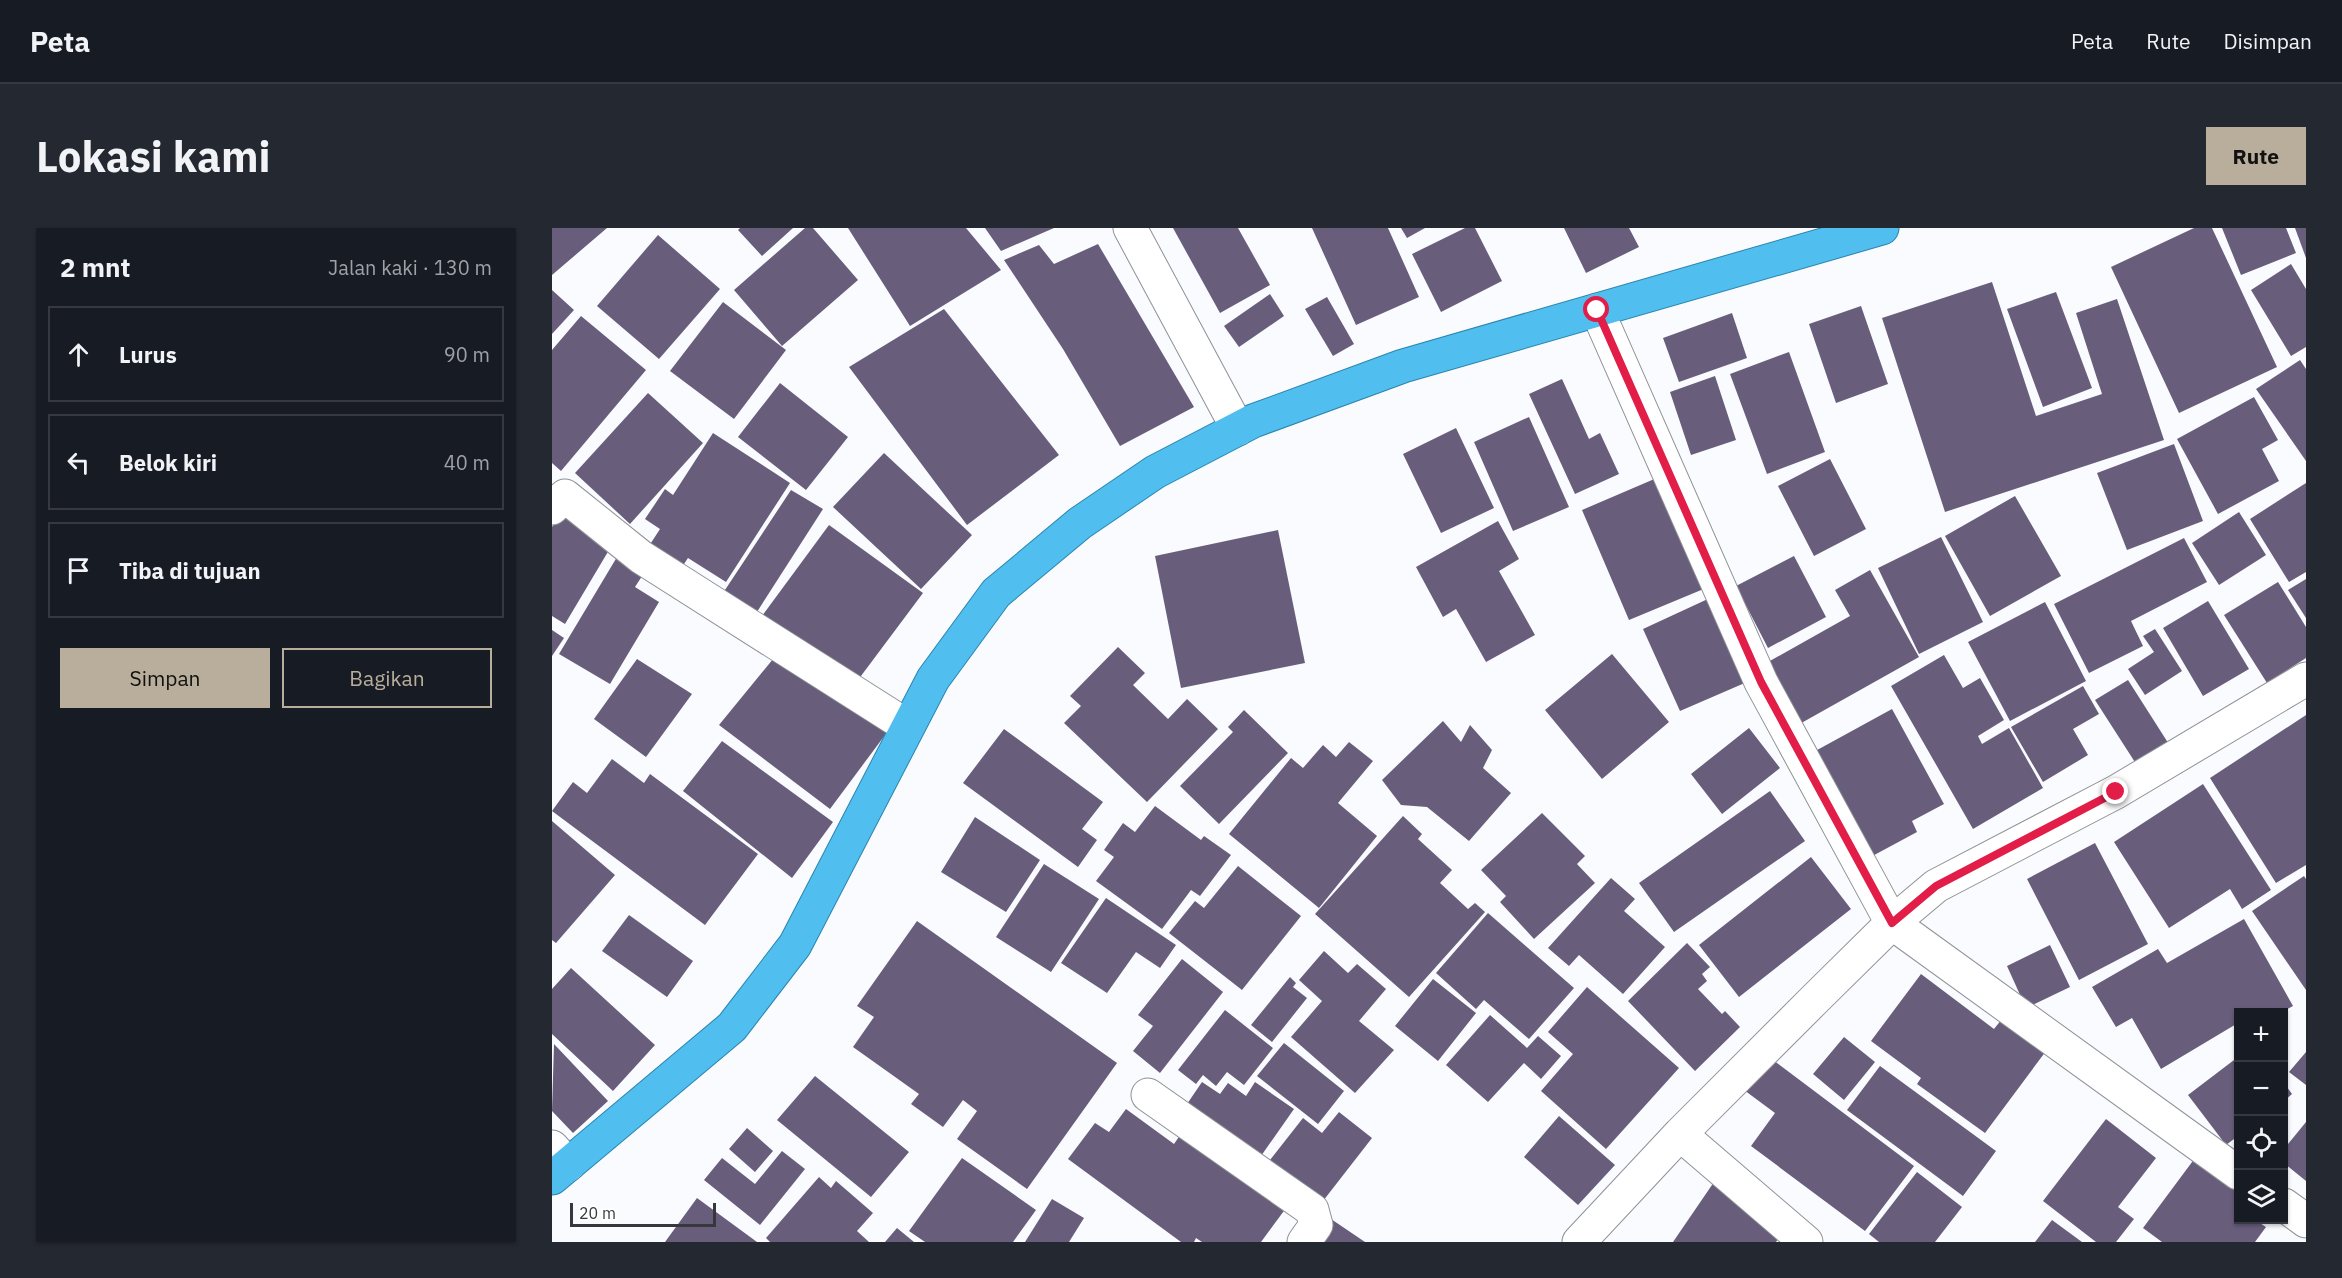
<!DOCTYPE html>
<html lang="id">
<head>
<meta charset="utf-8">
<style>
  body { margin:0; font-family:"IBM Plex Sans",sans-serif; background:#242831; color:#f1f3f6 }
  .controls { position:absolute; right:18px; bottom:18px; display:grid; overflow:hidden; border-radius:0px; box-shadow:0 2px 4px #0004 }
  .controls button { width:54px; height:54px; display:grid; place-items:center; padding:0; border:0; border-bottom:2px solid #363941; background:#171b24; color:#f1f3f6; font:30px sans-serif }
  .scale { position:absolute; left:18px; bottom:15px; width:146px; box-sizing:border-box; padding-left:6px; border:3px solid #37383b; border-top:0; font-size:16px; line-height:21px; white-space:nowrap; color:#37383b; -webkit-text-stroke:4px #fff; paint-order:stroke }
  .stop { position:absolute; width:18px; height:18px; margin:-14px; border:4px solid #e11d48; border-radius:50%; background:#fff }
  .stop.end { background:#e11d48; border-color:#fff; box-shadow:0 2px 6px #0008 }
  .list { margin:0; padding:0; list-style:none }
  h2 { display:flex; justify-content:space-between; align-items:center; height:78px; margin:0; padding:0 24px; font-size:26px }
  h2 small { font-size:20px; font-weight:400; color:#9ea1a6 }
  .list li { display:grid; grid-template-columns:39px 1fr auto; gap:18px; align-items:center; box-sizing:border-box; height:96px; margin:0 12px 12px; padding:0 12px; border:2px solid #363941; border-radius:0px }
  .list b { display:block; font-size:22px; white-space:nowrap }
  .list em { font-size:20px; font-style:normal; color:#9ea1a6 }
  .actions { display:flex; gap:12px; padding:18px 24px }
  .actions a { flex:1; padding:14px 0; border:2px solid #b9ad9b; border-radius:0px; text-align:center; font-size:21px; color:#b9ad9b }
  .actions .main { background:#b9ad9b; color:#111 }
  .icon { flex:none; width:33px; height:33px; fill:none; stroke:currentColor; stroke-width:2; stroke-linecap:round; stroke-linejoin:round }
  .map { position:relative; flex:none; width:1754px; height:1014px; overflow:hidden; border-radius:0px }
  header { display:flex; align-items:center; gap:36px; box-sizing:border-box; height:84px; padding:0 30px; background:#171b24; border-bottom:2px solid #363941 }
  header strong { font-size:28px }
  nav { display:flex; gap:33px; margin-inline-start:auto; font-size:21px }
  .intro { display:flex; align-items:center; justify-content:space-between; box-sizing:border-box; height:144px; padding:0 36px }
  h1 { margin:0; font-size:42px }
  .button { padding:15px 27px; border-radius:0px; background:#b9ad9b; color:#111; font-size:21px; font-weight:700 }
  main { display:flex; gap:36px; padding:0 36px }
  aside { flex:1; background:#171b24; border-radius:0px; box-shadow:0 2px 4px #0004 }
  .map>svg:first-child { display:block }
  .building { fill:#695d7c }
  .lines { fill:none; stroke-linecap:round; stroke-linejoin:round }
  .minor-casing { stroke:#8e9196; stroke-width:35 }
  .trunk-casing { stroke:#2b85ad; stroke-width:35 }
  .minor { stroke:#fff; stroke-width:33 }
  .trunk { stroke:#50beee; stroke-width:33 }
  .route { stroke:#e11d48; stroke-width:8 }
</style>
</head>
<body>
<header>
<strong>Peta</strong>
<nav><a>Peta</a><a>Rute</a><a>Disimpan</a></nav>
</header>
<div class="intro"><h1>Lokasi kami</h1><a class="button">Rute</a></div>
<main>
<aside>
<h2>2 mnt<small>Jalan kaki · 130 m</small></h2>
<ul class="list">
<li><svg class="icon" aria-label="ahead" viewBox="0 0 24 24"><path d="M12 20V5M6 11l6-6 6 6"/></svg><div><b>Lurus</b></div><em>90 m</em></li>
<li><svg class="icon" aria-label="left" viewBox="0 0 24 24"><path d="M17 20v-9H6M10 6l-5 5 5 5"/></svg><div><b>Belok kiri</b></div><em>40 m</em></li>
<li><svg class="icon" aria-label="arrive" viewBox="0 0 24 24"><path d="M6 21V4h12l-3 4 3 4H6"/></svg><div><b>Tiba di tujuan</b></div></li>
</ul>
<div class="actions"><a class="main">Simpan</a><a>Bagikan</a></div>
</aside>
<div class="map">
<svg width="1754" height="1014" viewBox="0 0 1754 1014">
  <rect width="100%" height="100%" fill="#f9fbfe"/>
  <path class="building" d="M 0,0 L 55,0 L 0,47 Z
    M 188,0 L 241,0 L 210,28 L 186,2 Z
    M 253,0 L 261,0 L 306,52 L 230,118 L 182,62 Z
    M 296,0 L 414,0 L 449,42 L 358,98 Z
    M 433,0 L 502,0 L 449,23 Z
    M 621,0 L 686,0 L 718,57 L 668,85 Z
    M 760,0 L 836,0 L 867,69 L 804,97 Z
    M 849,0 L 873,0 L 855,10 Z
    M 913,0 L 923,0 L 950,53 L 889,84 L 860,26 Z
    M 1012,0 L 1077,0 L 1087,19 L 1034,45 Z
    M 1642,0 L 1660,0 L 1725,139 L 1627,185 L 1559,39 Z
    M 1670,0 L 1734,0 L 1744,25 L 1689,47 Z
    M 1743,0 L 1754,0 L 1754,30 Z
    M 106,7 L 168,61 L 107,131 L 45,78 Z
    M 546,16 L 642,179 L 568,218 L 511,121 L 452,32 L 487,17 L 502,36 Z
    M 1739,36 L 1754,61 L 1754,119 L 1739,128 L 1699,62 Z
    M 1440,54 L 1484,188 L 1550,166 L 1524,85 L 1565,71 L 1612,212 L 1393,284 L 1330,90 Z
    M 0,62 L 22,82 L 0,106 Z
    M 1504,64 L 1540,160 L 1491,179 L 1455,81 Z
    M 718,66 L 732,88 L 687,119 L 672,98 Z
    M 775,69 L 802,116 L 781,128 L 753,81 Z
    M 171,74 L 234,122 L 182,191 L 118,143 Z
    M 1309,78 L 1336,156 L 1284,175 L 1257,96 Z
    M 392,81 L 507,227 L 415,297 L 297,139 Z
    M 1180,85 L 1195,130 L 1127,154 L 1111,110 Z
    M 29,88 L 94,142 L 9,243 L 0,235 L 0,122 Z
    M 1237,124 L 1273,224 L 1215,246 L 1178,146 Z
    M 1748,132 L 1754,141 L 1754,233 L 1704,161 Z
    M 1163,148 L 1184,212 L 1139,227 L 1118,164 Z
    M 1010,151 L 1037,211 L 1048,205 L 1067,246 L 1023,266 L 977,166 Z
    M 228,155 L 296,209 L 254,262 L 186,209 Z
    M 96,165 L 151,215 L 78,296 L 23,245 Z
    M 1702,169 L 1726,212 L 1710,221 L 1727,253 L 1666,286 L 1625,211 Z
    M 977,189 L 1017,279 L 961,303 L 922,214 Z
    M 904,200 L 942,280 L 889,305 L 851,226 Z
    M 161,205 L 238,255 L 174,354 L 136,330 L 130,339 L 97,318 L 108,301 L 93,291 L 113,261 L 121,267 Z
    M 1622,216 L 1651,293 L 1575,322 L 1545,245 Z
    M 332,225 L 420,307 L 369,361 L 281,279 Z
    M 1278,231 L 1314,301 L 1262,328 L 1226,258 Z
    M 1107,249 L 1154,360 L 1077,392 L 1030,282 Z
    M 1754,255 L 1754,344 L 1737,354 L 1698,291 Z
    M 239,262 L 271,281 L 203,387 L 171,365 Z
    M 1463,268 L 1509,348 L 1438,388 L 1393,308 Z
    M 1687,284 L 1714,327 L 1667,357 L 1640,315 Z
    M 8,286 L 60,317 L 13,396 L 0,388 L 0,299 Z
    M 946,293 L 967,331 L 947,343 L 983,407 L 934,434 L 904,381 L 891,389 L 864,339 Z
    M 277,297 L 371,365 L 303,456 L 210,388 Z
    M 726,302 L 753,435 L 629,460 L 603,328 Z
    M 1389,309 L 1431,394 L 1367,426 L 1326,340 Z
    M 1632,310 L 1655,354 L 1579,393 L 1591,418 L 1537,445 L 1502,376 Z
    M 1242,328 L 1274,389 L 1216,420 L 1184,358 Z
    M 65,329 L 92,345 L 83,359 L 107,374 L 58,456 L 7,426 Z
    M 1318,342 L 1367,429 L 1244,498 L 1209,438 L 1298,388 L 1283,362 Z
    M 1754,351 L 1754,390 L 1736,362 Z
    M 1726,354 L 1754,399 L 1754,430 L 1715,455 L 1672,387 Z
    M 1158,370 L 1195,454 L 1128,483 L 1091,401 Z
    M 1656,373 L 1697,441 L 1651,468 L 1611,400 Z
    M 1493,374 L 1534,453 L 1458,493 L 1416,414 Z
    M 1603,401 L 1630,443 L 1593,467 L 1576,441 L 1602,424 L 1591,408 Z
    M 0,402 L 12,410 L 0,428 Z
    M 566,419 L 593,445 L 581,457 L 616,491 L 635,471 L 666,501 L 595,574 L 512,495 L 529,478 L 518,468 Z
    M 226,425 L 336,503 L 278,581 L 167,497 Z
    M 1060,426 L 1117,494 L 1050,551 L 993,482 Z
    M 1392,427 L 1411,460 L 1428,450 L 1452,492 L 1426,508 L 1430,516 L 1457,500 L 1491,560 L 1421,601 L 1339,458 Z
    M 85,431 L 140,466 L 94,529 L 42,491 Z
    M 1576,452 L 1620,521 L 1588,542 L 1543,472 Z
    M 1531,458 L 1547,486 L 1521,501 L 1536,527 L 1491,554 L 1459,499 Z
    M 1340,481 L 1392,576 L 1360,593 L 1365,604 L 1313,632 L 1256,527 Z
    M 692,482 L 736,525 L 667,596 L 628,558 L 681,504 L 676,499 Z
    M 1754,487 L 1754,637 L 1724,655 L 1658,550 Z
    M 891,493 L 909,514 L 918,497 L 940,522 L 931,540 L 959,565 L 917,613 L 875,579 L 849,577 L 830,552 Z
    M 1197,500 L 1228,540 L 1170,586 L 1139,546 Z
    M 452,501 L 551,574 L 530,601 L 545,612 L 526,639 L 411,555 Z
    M 170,513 L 281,594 L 240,650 L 131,563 Z
    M 797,514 L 821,533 L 786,575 L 825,608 L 767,680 L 677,606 L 739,530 L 751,540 L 771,517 L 784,529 Z
    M 60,531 L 92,555 L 98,546 L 206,626 L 153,697 L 0,583 L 21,554 L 35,565 Z
    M 1651,556 L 1719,662 L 1690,681 L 1678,661 L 1617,700 L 1562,614 Z
    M 1218,563 L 1253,613 L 1122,704 L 1087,655 Z
    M 603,578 L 649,612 L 652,608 L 679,627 L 648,668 L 639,662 L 610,701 L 544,653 L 562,629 L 552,622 L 571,595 L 583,604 Z
    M 990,585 L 1033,628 L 1025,636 L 1043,655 L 982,711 L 948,674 L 954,668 L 929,642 Z
    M 851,588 L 870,606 L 866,611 L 900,642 L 888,655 L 916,681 L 923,675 L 933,684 L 857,769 L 763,686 Z
    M 423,589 L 488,632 L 454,684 L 389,644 Z
    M 0,593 L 63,647 L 4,715 L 0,712 Z
    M 1543,615 L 1596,716 L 1527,752 L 1475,651 Z
    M 1259,629 L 1299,681 L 1187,769 L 1147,717 Z
    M 492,636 L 547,671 L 499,744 L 444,709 Z
    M 686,638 L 749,688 L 690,762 L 617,705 L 643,673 L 652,680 Z
    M 1752,648 L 1754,651 L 1754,762 L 1700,683 Z
    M 1059,650 L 1083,671 L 1072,683 L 1113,719 L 1071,766 L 1027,727 L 1017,738 L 996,720 Z
    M 554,670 L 624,717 L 608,740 L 584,724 L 555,765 L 509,735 Z
    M 936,685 L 1022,760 L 977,811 L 932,772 L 924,781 L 884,745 Z
    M 77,687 L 141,733 L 115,769 L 50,723 Z
    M 1692,691 L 1741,778 L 1730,784 L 1686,784 L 1686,795 L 1609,841 L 1580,790 L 1564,799 L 1540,759 L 1606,721 L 1615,735 Z
    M 365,693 L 565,835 L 475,961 L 405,911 L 425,883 L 411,872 L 391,899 L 359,876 L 367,866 L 301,819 L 322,789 L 305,778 Z
    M 1135,715 L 1158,739 L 1150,746 L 1155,753 L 1146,761 L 1170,786 L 1173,783 L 1188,799 L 1143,843 L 1076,773 Z
    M 1498,717 L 1518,759 L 1474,780 L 1455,738 Z
    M 772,723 L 796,745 L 805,736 L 834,761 L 807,793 L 842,822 L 803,865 L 739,809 L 770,773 L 747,752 Z
    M 630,731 L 671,764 L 608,845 L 581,823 L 601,798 L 586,787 Z
    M 19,740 L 103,817 L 61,863 L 0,806 L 0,761 Z
    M 1369,746 L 1442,801 L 1450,791 L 1494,823 L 1433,905 L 1365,856 L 1369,850 L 1319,813 Z
    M 738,749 L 744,755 L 741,759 L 755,770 L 720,814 L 699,797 Z
    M 881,751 L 924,785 L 886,833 L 843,798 Z
    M 1035,759 L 1127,840 L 1054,921 L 989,863 L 1021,826 L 996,804 Z
    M 673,782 L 721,820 L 692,857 L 675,844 L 664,858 L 651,847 L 644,856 L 626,842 Z
    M 938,787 L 975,820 L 986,808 L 1009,828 L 989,851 L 972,835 L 936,874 L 894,837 Z
    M 1292,809 L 1323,834 L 1292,872 L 1261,846 Z
    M 732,815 L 792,863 L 766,896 L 705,848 Z
    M 2,816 L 56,873 L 21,905 L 0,883 Z
    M 1754,824 L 1754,857 L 1737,844 Z
    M 1217,829 L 1362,938 L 1313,1003 L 1199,918 L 1223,885 L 1192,862 Z
    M 1686,829 L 1686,908 L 1674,917 L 1636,867 Z
    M 1328,838 L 1444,923 L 1411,968 L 1295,882 Z
    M 263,848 L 357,924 L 319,969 L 225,892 Z
    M 650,854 L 668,866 L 676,855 L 694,868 L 703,854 L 742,881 L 702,938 L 635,876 Z
    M 1732,855 L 1740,866 L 1732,873 Z
    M 574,881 L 622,916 L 633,900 L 737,976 L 709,1014 L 650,1014 L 644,1010 L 642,1014 L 629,1014 L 516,931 L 543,895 L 557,904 Z
    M 787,884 L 820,910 L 764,982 L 711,941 L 751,890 L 770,905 Z
    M 1007,888 L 1063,937 L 1026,977 L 972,929 Z
    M 1554,891 L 1604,930 L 1566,979 L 1582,991 L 1564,1014 L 1544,1014 L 1491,973 Z
    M 1754,894 L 1754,953 L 1732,935 L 1732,921 Z
    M 195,900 L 221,923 L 203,944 L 177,921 Z
    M 230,923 L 253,941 L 208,997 L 152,952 L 170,930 L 203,956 Z
    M 1646,926 L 1686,956 L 1686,992 L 1703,992 L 1714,999 L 1703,1014 L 1610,1014 L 1591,1000 Z
    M 410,930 L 484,982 L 461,1014 L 373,1014 L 357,1003 Z
    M 1365,944 L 1410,979 L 1383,1014 L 1327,1014 L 1317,1006 Z
    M 267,949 L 279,960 L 284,953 L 321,985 L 305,1003 L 317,1014 L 218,1014 L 214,1010 Z
    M 1162,954 L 1232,1002 L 1224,1014 L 1121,1014 Z
    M 145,970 L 205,1014 L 113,1014 Z
    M 500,971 L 532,990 L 517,1014 L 473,1014 Z
    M 779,991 L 813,1014 L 763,1014 Z
    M 1500,992 L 1530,1014 L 1483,1014 Z
    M 345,1000 L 362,1014 L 333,1014 Z"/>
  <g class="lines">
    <defs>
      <path id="minor" d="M 578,0 L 686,201
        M 1045,82 L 1209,454 L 1340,695 L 1686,945
        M 0,280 L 13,268 L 89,329 L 355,498
        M 596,867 L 760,982 L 764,997 L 752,1014
        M 1128,906 L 1254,1014
        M 0,919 L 16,937
        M 1732,977 L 1754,993
        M 1027,1014 L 1128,906 L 1261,773 L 1340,695 L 1384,658 L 1564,564 L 1754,451"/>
      <path id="trunk" d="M 0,950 L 180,799 L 243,717 L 381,451 L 444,365 L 528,295 L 603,244 L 701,193 L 851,138 L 1330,0"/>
    </defs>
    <use href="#minor" class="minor-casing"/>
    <use href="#trunk" class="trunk-casing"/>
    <use href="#minor" class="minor"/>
    <use href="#trunk" class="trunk"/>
  </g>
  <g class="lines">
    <path class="route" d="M 1045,82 L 1209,454 L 1340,695 L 1384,658 L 1564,564"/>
  </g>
</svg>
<div class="controls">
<button>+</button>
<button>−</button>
<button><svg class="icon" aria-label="locate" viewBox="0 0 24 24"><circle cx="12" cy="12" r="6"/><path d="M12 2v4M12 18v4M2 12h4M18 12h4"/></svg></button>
<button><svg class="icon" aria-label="layers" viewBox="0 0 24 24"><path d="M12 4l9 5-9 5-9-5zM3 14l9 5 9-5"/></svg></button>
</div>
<div class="scale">20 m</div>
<div class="stop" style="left:1045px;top:82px"></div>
<div class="stop end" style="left:1564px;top:564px"></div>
</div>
</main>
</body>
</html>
